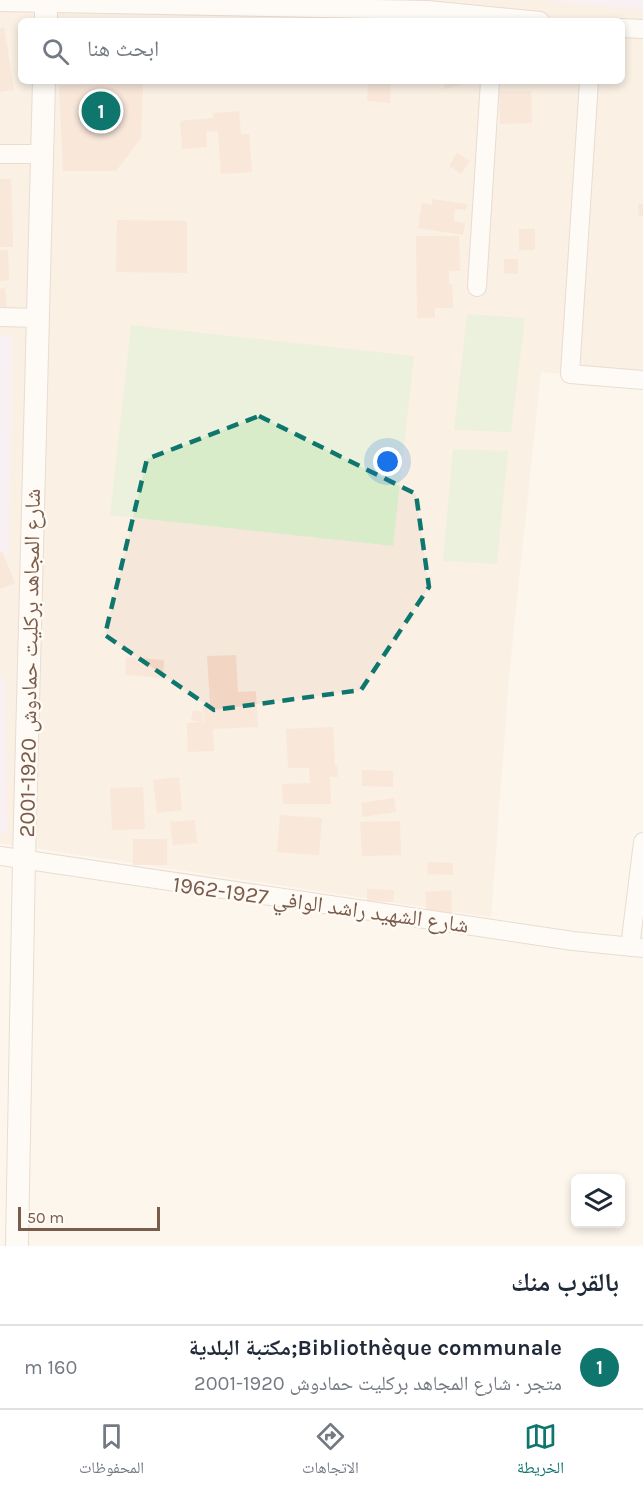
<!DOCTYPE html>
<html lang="ar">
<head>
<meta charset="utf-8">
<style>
  body { margin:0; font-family:Karla,"Noto Naskh Arabic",sans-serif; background:#f2f2f3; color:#1f2937; direction:rtl }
  .controls { position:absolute; right:18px; bottom:18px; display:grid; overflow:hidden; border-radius:9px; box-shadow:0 3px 9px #0003 }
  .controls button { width:54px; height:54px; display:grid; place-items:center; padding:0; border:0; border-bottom:2px solid #e0e1e3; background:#fff; color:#1f2937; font:30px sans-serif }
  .scale { position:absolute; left:18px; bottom:15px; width:142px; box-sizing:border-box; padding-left:6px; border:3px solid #7a5c4d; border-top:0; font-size:16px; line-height:21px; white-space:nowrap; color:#7a5c4d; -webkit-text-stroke:4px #fffaf3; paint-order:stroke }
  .you { position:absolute; left:388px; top:462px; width:21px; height:21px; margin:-15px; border:4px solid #fff; border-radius:50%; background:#1a73e8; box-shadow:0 0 0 9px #1a73e833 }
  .badge { display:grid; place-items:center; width:39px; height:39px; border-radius:50%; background:#0f766e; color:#fff; font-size:20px; font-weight:700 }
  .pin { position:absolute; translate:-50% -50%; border:3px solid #fff; box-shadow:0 2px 6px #0006 }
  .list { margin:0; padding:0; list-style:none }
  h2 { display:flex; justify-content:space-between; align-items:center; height:78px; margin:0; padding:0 24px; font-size:26px }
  h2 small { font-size:20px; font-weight:400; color:#747a83 }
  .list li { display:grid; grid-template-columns:39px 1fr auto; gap:18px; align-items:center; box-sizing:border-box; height:84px; padding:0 24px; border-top:2px solid #e0e1e3 }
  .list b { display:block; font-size:22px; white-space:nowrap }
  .list p { margin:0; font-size:20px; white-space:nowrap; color:#747a83 }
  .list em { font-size:20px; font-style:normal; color:#747a83 }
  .icon { flex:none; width:33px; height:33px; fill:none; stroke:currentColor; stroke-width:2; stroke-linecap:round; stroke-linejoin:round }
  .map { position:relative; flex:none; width:643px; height:1246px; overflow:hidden; direction:ltr }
  .search { position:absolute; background:#fff; box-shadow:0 3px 9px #0003; left:18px; right:18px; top:18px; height:66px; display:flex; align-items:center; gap:15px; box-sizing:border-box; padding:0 21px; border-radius:9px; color:#747a83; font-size:22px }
  .sheet { height:162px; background:#fff }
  nav { display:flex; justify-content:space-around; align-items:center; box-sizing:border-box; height:84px; border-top:2px solid #e0e1e3; background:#fff; font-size:16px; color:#747a83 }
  nav a { display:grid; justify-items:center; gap:3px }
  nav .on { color:#0f766e }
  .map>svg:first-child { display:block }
  .residential { fill:#f5e8da; fill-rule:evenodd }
  .education { fill:#f3e8fa }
  .green { fill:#d8ecc9 }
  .building { fill:#f3d5c3 }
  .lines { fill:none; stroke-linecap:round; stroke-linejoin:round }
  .minor-casing { stroke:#d1beb0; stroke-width:20 }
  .tertiary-casing { stroke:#d1beb0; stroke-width:24 }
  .minor { stroke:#fff; stroke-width:18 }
  .tertiary { stroke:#fff; stroke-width:22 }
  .marked { fill:none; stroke:#0f766e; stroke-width:4.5; stroke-dasharray:12 8; stroke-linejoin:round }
  .labels { text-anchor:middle; stroke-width:5; stroke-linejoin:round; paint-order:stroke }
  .street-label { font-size:22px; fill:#7a5c4d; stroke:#fffaf3 }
</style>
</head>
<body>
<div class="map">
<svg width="643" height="1246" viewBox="0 0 643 1246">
  <rect width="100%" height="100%" fill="#fdf6ec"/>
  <path class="residential" d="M 0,0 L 643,0 L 643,380 L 541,372 L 510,666 L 491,917 L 0,843 ZM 21,21 L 622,21 L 622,81 L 21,81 Z"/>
  <path class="education" d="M 541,0 L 643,0 L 643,10 Z
    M 0,336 L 12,336 L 9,557 L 0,558 Z
    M 0,676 L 5,681 L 7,834 L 0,833 Z"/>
  <path class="green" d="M 467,314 L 525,318 L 511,432 L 454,430 Z
    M 131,325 L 414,356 L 393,546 L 110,515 Z
    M 453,449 L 508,451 L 497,564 L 443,561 Z"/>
  <path class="building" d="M 4,27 L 14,90 L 0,92 L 0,28 Z
    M 368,81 L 391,81 L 390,103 L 367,101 Z
    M 443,81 L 473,81 L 473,82 L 445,89 Z
    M 143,84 L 141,138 L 116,171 L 63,171 L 59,85 Z
    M 499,91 L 531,91 L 532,123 L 500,124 Z
    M 239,111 L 241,134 L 249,134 L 252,172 L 221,174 L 218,131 L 206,132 L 207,147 L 182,149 L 180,121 L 213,118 L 213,113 Z
    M 457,153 L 470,161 L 461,174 L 449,166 Z
    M 0,179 L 11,179 L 13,247 L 0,247 Z
    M 432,199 L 467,204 L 466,210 L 455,209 L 454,221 L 465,223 L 463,235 L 418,228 L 422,203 L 432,205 Z
    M 638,204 L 643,204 L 643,216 L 639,216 Z
    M 117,220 L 187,221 L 187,273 L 116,272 Z
    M 519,229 L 535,229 L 535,250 L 519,250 Z
    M 416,236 L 459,236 L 460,271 L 449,271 L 449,284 L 452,284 L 453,308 L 435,308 L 435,318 L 417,318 Z
    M 0,250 L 8,250 L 9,280 L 0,281 Z
    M 504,259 L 518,259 L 518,274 L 504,273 Z
    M 5,288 L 8,317 L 0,317 L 0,289 Z
    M 2,551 L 15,583 L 0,589 L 0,552 Z
    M 236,655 L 238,692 L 256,691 L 258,727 L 213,729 L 214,751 L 188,752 L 187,723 L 204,722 L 203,704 L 210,704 L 207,656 Z
    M 126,657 L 164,660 L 163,678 L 125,675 Z
    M 193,710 L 203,712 L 202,722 L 191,720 Z
    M 333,727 L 335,765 L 337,765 L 338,777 L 330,777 L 331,804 L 283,804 L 282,784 L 310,783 L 309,768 L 288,768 L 286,729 Z
    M 362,770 L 393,771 L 393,787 L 362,786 Z
    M 179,777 L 182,810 L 157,813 L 153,780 Z
    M 143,787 L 145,829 L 112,830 L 110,788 Z
    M 394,798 L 396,812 L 363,817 L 361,803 Z
    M 280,815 L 322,818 L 319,855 L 277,852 Z
    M 195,820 L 197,843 L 173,845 L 170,822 Z
    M 400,821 L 401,855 L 362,856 L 360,822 Z
    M 133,839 L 167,839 L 167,865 L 133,865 Z
    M 428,862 L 453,863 L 453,875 L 427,874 Z
    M 367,889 L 394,890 L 393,902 L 367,901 Z
    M 451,890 L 452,913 L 427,916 L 425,892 Z"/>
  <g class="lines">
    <defs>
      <path id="minor" d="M 0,2 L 427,10 L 540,21
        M 622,28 L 643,29
        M 589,81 L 570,374 L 643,380
        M 0,154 L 42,154
        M 477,287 L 490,81
        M 0,317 L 38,318
        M 0,856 L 573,941 L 643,948
        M 630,947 L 643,842"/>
      <path id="tertiary" d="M 46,21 L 46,0
        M 17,1246 L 24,858 L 44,81"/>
    </defs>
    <use href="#minor" class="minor-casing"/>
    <use href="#tertiary" class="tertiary-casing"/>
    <use href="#minor" class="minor"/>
    <use href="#tertiary" class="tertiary"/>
  </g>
  <path d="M0 0H643V1246H0ZM 259,416 L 416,494 L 429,587 L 361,690 L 214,710 L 105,635 L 147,459 Z" fill="#fdf6ec" fill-opacity=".55" fill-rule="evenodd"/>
  <path class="marked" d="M 259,416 L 416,494 L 429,587 L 361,690 L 214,710 L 105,635 L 147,459 Z"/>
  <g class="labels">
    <g class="street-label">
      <text transform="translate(29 663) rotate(-89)" y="8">شارع المجاهد بركليت حمادوش 1920-2001</text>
      <text transform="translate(321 904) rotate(8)" y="8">شارع الشهيد راشد الوافي 1927-1962</text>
    </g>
  </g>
</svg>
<div class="controls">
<button><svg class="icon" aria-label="layers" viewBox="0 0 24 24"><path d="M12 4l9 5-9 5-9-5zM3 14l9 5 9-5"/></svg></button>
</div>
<div class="scale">50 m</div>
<div class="you"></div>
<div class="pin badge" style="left:101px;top:111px">1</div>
<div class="search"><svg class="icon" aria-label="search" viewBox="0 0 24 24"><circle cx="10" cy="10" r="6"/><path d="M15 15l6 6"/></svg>ابحث هنا</div>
</div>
<section class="sheet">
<h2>بالقرب منك<small></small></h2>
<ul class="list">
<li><span class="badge">1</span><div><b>Bibliothèque communale;مكتبة البلدية</b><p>متجر · شارع المجاهد بركليت حمادوش 1920-2001</p></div><em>160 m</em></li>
</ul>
</section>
<nav>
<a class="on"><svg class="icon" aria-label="map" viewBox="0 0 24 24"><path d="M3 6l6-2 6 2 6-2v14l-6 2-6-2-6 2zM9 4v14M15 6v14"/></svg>الخريطة</a>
<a><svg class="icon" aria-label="directions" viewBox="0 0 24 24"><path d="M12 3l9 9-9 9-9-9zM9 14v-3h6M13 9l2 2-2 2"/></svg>الاتجاهات</a>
<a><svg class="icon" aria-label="saved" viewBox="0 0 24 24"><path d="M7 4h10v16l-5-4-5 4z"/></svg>المحفوظات</a>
</nav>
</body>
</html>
